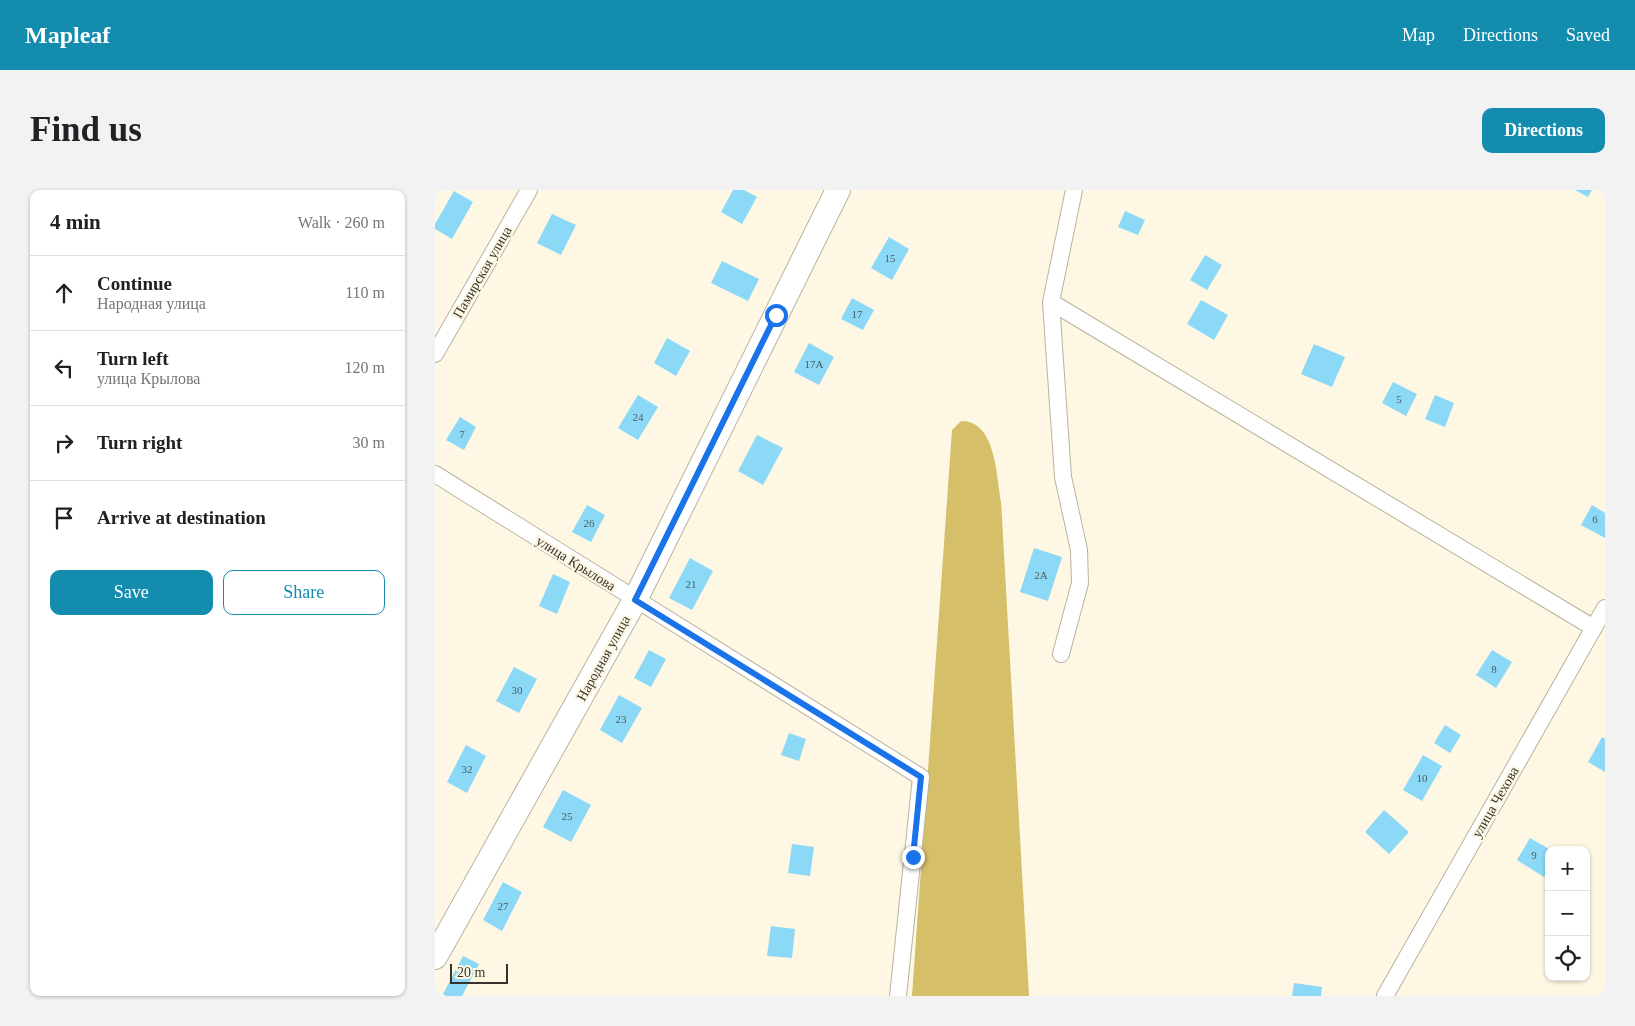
<!DOCTYPE html>
<html lang="en">
<head>
<meta charset="utf-8">
<style>
  body { margin:0; font-family:"Times New Roman",serif; background:#f2f2f2; color:#202124 }
  .controls { position:absolute; right:15px; bottom:15px; display:grid; overflow:hidden; border-radius:10px; box-shadow:0 1px 4px #0004 }
  .controls button { width:45px; height:45px; display:grid; place-items:center; padding:0; border:0; border-bottom:1px solid #e0e0e0; background:#fff; color:#202124; font:25px sans-serif }
  .scale { position:absolute; left:15px; bottom:12px; width:58px; box-sizing:border-box; padding-left:5px; border:2px solid #37342d; border-top:0; font-size:14px; line-height:18px; white-space:nowrap; color:#37342d; -webkit-text-stroke:4px #fdf7e3; paint-order:stroke }
  .stop { position:absolute; width:15px; height:15px; margin:-11px; border:4px solid #1a73e8; border-radius:50%; background:#fff }
  .stop.end { background:#1a73e8; border-color:#fff; box-shadow:0 1px 5px #0008 }
  .list { margin:0; padding:0; list-style:none }
  h2 { display:flex; justify-content:space-between; align-items:center; height:65px; margin:0; padding:0 20px; font-size:21px }
  h2 small { font-size:16px; font-weight:400; color:#757577 }
  .list li { display:grid; grid-template-columns:32px 1fr auto; gap:15px; align-items:center; box-sizing:border-box; height:75px; padding:0 20px; border-top:1px solid #e0e0e0 }
  .list b { display:block; font-size:19px; white-space:nowrap }
  .list p { margin:0; font-size:16px; white-space:nowrap; color:#757577 }
  .list em { font-size:16px; font-style:normal; color:#757577 }
  .actions { display:flex; gap:10px; padding:15px 20px }
  .actions a { flex:1; padding:11px 0; border:1px solid #138cae; border-radius:10px; text-align:center; font-size:18px; color:#138cae }
  .actions .main { background:#138cae; color:#fff }
  .icon { flex:none; width:28px; height:28px; fill:none; stroke:currentColor; stroke-width:2; stroke-linecap:round; stroke-linejoin:round }
  .map { position:relative; flex:none; width:1170px; height:806px; overflow:hidden; border-radius:10px }
  header { display:flex; align-items:center; gap:30px; box-sizing:border-box; height:70px; padding:0 25px; background:#138cae; color:#fff }
  header strong { font-size:24px }
  nav { display:flex; gap:28px; margin-inline-start:auto; font-size:18px }
  .intro { display:flex; align-items:center; justify-content:space-between; box-sizing:border-box; height:120px; padding:0 30px }
  h1 { margin:0; font-size:35px }
  .button { padding:12px 22px; border-radius:10px; background:#138cae; color:#fff; font-size:18px; font-weight:700 }
  main { display:flex; gap:30px; padding:0 30px }
  aside { flex:1; background:#fff; border-radius:10px; box-shadow:0 1px 4px #0004 }
  .map>svg:first-child { display:block }
  .forest { fill:#d6bf69 }
  .building { fill:#8bd9f7 }
  .lines { fill:none; stroke-linecap:round; stroke-linejoin:round }
  .street-casing { stroke:#b9b3a0; stroke-width:18 }
  .secondary-casing { stroke:#b9b3a0; stroke-width:26 }
  .street { stroke:#fff; stroke-width:16 }
  .secondary { stroke:#fff; stroke-width:24 }
  .route { stroke:#1a73e8; stroke-width:6 }
  .labels { text-anchor:middle; stroke-width:4.5; stroke-linejoin:round; paint-order:stroke }
  .number-label { font-size:11px; fill:#4c5d60 }
  .street-label { font-size:14px; fill:#37342d; stroke:#fdf7e3 }
</style>
</head>
<body>
<header>
<strong>Mapleaf</strong>
<nav><a>Map</a><a>Directions</a><a>Saved</a></nav>
</header>
<div class="intro"><h1>Find us</h1><a class="button">Directions</a></div>
<main>
<aside>
<h2>4 min<small>Walk · 260 m</small></h2>
<ul class="list">
<li><svg class="icon" aria-label="ahead" viewBox="0 0 24 24"><path d="M12 20V5M6 11l6-6 6 6"/></svg><div><b>Continue</b><p>Народная улица</p></div><em>110 m</em></li>
<li><svg class="icon" aria-label="left" viewBox="0 0 24 24"><path d="M17 20v-9H6M10 6l-5 5 5 5"/></svg><div><b>Turn left</b><p>улица Крылова</p></div><em>120 m</em></li>
<li><svg class="icon" aria-label="right" viewBox="0 0 24 24"><path d="M7 20v-9h11M14 6l5 5-5 5"/></svg><div><b>Turn right</b></div><em>30 m</em></li>
<li><svg class="icon" aria-label="arrive" viewBox="0 0 24 24"><path d="M6 21V4h12l-3 4 3 4H6"/></svg><div><b>Arrive at destination</b></div></li>
</ul>
<div class="actions"><a class="main">Save</a><a>Share</a></div>
</aside>
<div class="map">
<svg width="1170" height="806" viewBox="0 0 1170 806">
  <rect width="100%" height="100%" fill="#fdf7e3"/>
  <path class="forest" d="M 526,231 C 561,231 561,284 566,311 L 594,806 L 477,806 L 517,240 Z"/>
  <path class="building" d="M 298,0 L 309,0 L 322,7 L 307,34 L 286,22 Z
    M 1140,0 L 1157,0 L 1153,7 Z
    M 19,1 L 38,12 L 17,49 L 0,39 L 0,34 Z
    M 690,21 L 710,30 L 703,45 L 683,37 Z
    M 117,24 L 141,35 L 126,65 L 102,53 Z
    M 454,47 L 474,59 L 457,90 L 436,78 Z
    M 770,65 L 787,75 L 772,100 L 755,90 Z
    M 287,71 L 324,89 L 313,111 L 276,93 Z
    M 417,108 L 439,120 L 428,140 L 406,129 Z
    M 766,110 L 793,125 L 779,150 L 752,134 Z
    M 232,148 L 255,161 L 241,186 L 219,173 Z
    M 374,153 L 399,167 L 384,195 L 359,182 Z
    M 879,154 L 910,167 L 897,197 L 866,184 Z
    M 958,192 L 982,204 L 971,226 L 947,213 Z
    M 203,205 L 223,217 L 203,250 L 183,238 Z
    M 1000,205 L 1019,213 L 1010,237 L 990,229 Z
    M 25,227 L 41,237 L 29,260 L 11,250 Z
    M 322,245 L 348,258 L 328,295 L 303,281 Z
    M 152,315 L 170,325 L 156,352 L 137,342 Z
    M 1157,315 L 1170,323 L 1170,348 L 1146,335 Z
    M 599,358 L 627,367 L 613,411 L 585,402 Z
    M 255,368 L 278,381 L 257,420 L 234,408 Z
    M 118,384 L 135,392 L 122,424 L 104,416 Z
    M 214,460 L 231,469 L 216,497 L 199,488 Z
    M 1057,460 L 1077,472 L 1061,498 L 1041,485 Z
    M 79,477 L 102,489 L 84,523 L 61,511 Z
    M 184,505 L 207,518 L 187,553 L 165,540 Z
    M 1010,535 L 1026,545 L 1015,563 L 999,553 Z
    M 354,543 L 371,549 L 364,571 L 346,565 Z
    M 1167,547 L 1170,549 L 1170,582 L 1153,572 Z
    M 31,555 L 51,566 L 32,603 L 12,592 Z
    M 988,565 L 1007,576 L 987,611 L 968,600 Z
    M 128,600 L 156,615 L 136,652 L 108,637 Z
    M 949,620 L 974,642 L 954,664 L 930,642 Z
    M 1095,648 L 1114,659 L 1114,680 L 1109,687 L 1082,670 Z
    M 357,654 L 379,657 L 375,686 L 353,683 Z
    M 68,692 L 87,702 L 67,741 L 48,730 Z
    M 336,736 L 360,739 L 357,768 L 332,766 Z
    M 28,766 L 44,774 L 27,806 L 11,806 L 8,804 Z
    M 859,793 L 887,797 L 886,806 L 857,806 Z"/>
  <g class="lines">
    <defs>
      <path id="street" d="M 639,0 L 616,112 L 1159,438
        M 616,112 L 628,287 L 644,360 L 645,393 L 626,464
        M 0,164 L 94,0
        M 0,284 L 486,587 L 463,806
        M 950,806 L 1170,418"/>
      <path id="secondary" d="M 0,767 L 200,410 L 403,0"/>
    </defs>
    <use href="#street" class="street-casing"/>
    <use href="#secondary" class="secondary-casing"/>
    <use href="#street" class="street"/>
    <use href="#secondary" class="secondary"/>
  </g>
  <g class="lines">
    <path class="route" d="M 341,125 L 200,410 L 486,587 L 478,667"/>
  </g>
  <g class="labels">
    <g class="number-label">
      <text x="455" y="72">15</text>
      <text x="422" y="128">17</text>
      <text x="379" y="178">17А</text>
      <text x="964" y="213">5</text>
      <text x="203" y="231">24</text>
      <text x="27" y="248">7</text>
      <text x="1160" y="333">6</text>
      <text x="154" y="337">26</text>
      <text x="606" y="389">2А</text>
      <text x="256" y="398">21</text>
      <text x="1059" y="483">8</text>
      <text x="82" y="504">30</text>
      <text x="186" y="533">23</text>
      <text x="32" y="583">32</text>
      <text x="987" y="592">10</text>
      <text x="132" y="630">25</text>
      <text x="1099" y="669">9</text>
      <text x="68" y="720">27</text>
    </g>
    <g class="street-label">
      <text transform="translate(47 82) rotate(-60)" y="5">Памирская улица</text>
      <text transform="translate(141 373) rotate(32)" y="5">улица Крылова</text>
      <text transform="translate(168 468) rotate(-61)" y="5">Народная улица</text>
      <text transform="translate(1060 612) rotate(-60)" y="5">улица Чехова</text>
    </g>
  </g>
</svg>
<div class="controls">
<button>+</button>
<button>−</button>
<button><svg class="icon" aria-label="locate" viewBox="0 0 24 24"><circle cx="12" cy="12" r="6"/><path d="M12 2v4M12 18v4M2 12h4M18 12h4"/></svg></button>
</div>
<div class="scale">20 m</div>
<div class="stop" style="left:341px;top:125px"></div>
<div class="stop end" style="left:478px;top:667px"></div>
</div>
</main>
</body>
</html>
